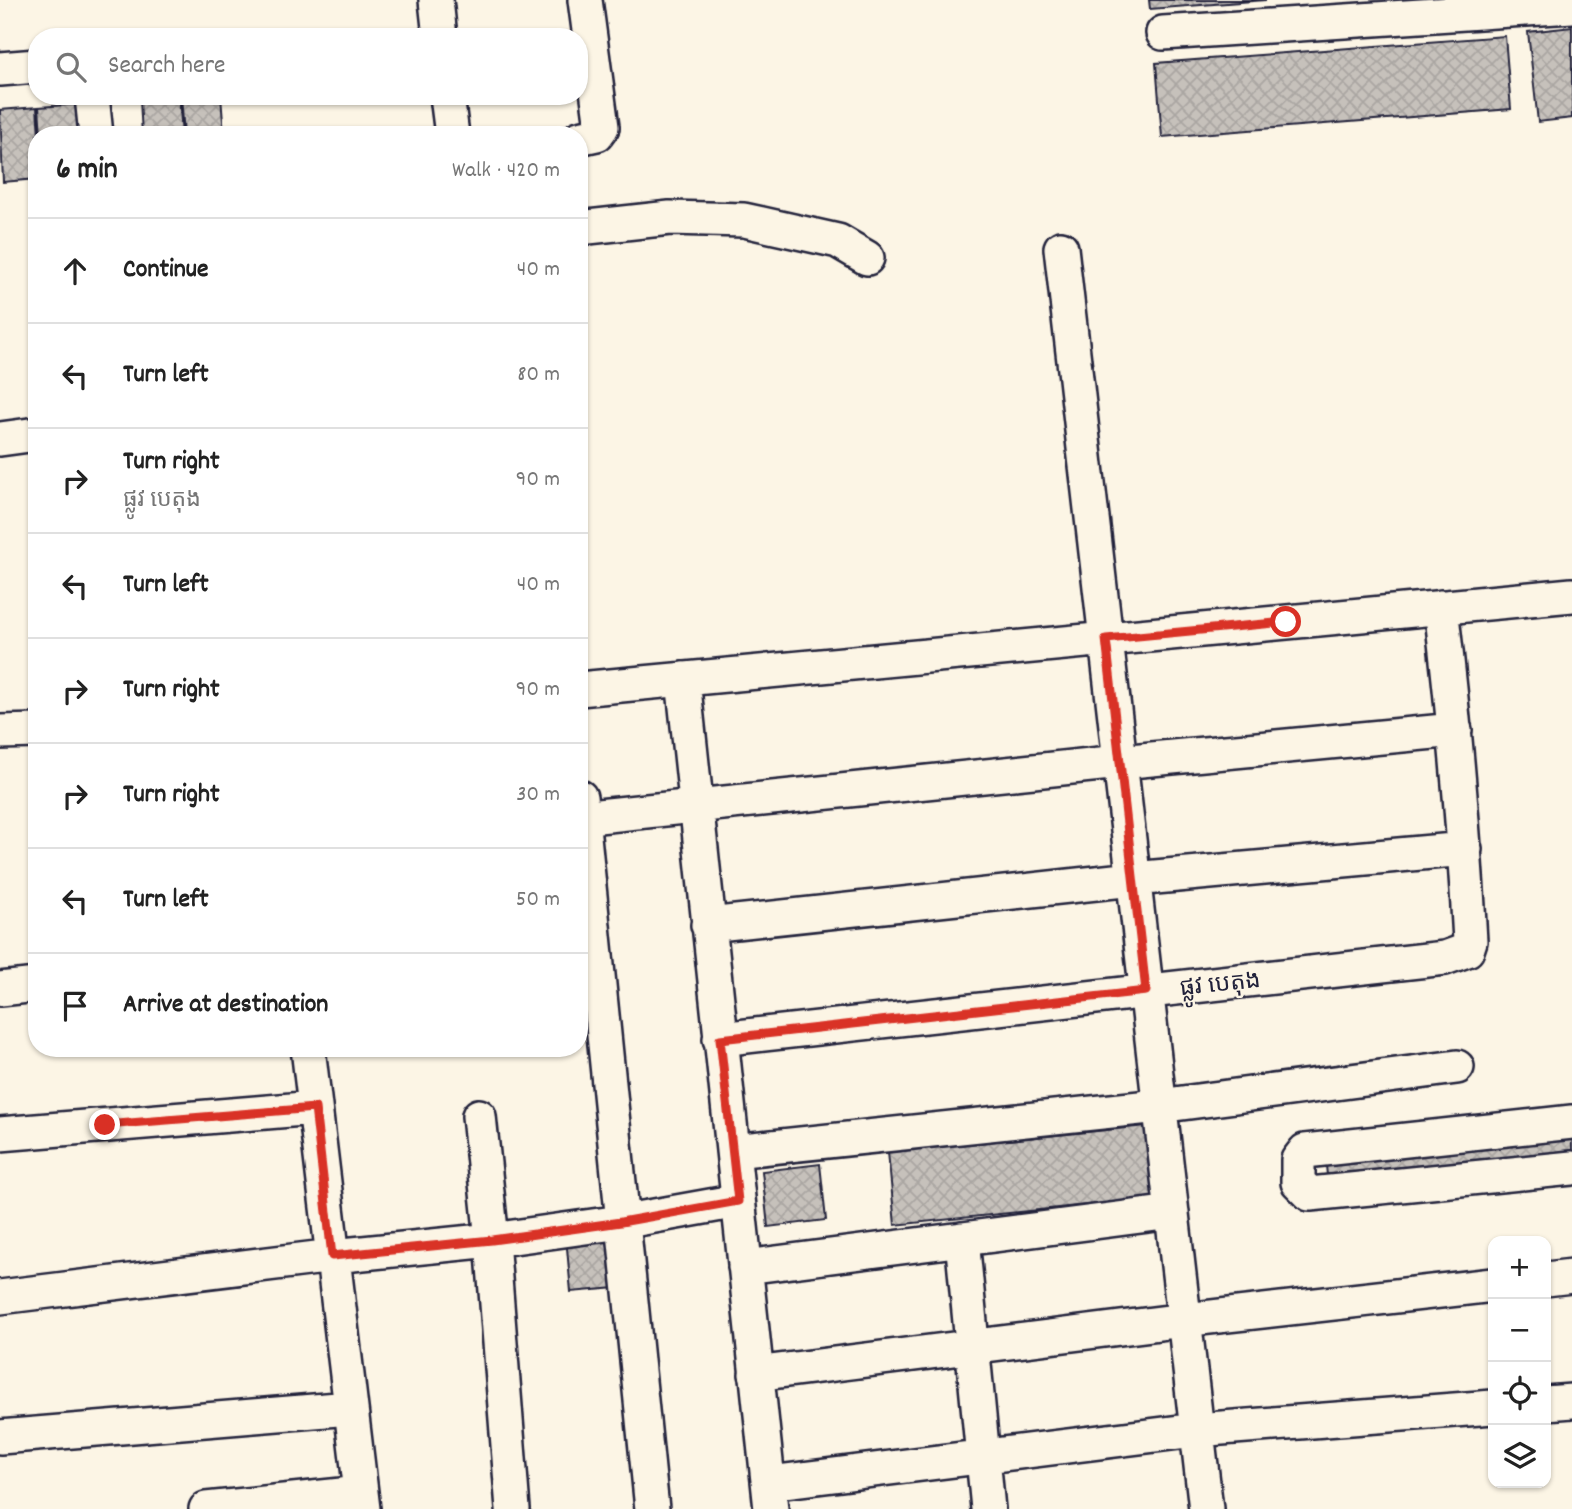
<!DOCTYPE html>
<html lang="en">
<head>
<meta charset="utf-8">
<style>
  body { margin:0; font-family:Dekko,"Noto Sans Khmer",sans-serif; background:#f2f2f2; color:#222 }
  .controls { position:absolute; right:21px; bottom:21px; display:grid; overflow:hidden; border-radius:14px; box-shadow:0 2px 5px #0004 }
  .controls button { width:63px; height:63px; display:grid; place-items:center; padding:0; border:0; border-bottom:2px solid #e0e0e0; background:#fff; color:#222; font:35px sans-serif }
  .stop { position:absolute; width:21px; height:21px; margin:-16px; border:5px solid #d93025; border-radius:50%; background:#fff }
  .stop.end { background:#d93025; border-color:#fff; box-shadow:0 2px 7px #0008 }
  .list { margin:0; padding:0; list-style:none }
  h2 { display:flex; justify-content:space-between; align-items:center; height:91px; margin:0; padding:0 28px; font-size:30px }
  h2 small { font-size:23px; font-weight:400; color:#767676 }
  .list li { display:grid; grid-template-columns:46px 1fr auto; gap:21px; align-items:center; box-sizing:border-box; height:105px; padding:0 28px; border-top:2px solid #e0e0e0 }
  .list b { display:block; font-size:26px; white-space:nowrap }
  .list p { margin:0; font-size:23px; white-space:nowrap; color:#767676 }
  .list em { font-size:23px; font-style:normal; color:#767676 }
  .icon { flex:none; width:38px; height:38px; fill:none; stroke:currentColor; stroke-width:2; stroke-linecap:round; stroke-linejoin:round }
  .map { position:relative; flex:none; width:1572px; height:1509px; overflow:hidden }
  .search { position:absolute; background:#fff; box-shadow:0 2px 5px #0004; left:28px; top:28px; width:560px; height:77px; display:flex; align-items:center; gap:18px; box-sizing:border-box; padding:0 24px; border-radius:28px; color:#767676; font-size:26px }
  .panel { position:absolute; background:#fff; box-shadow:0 2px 5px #0004; left:28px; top:126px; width:560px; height:931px; border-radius:28px }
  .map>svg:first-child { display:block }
  .building { fill:url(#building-cross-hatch); stroke:#22223b; stroke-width:2 }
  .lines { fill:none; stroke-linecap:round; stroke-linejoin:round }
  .street-casing { stroke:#22223b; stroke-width:38 }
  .street { stroke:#fcf5e5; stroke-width:33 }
  .route { stroke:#d93025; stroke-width:9 }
  .labels { text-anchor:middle; stroke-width:5; stroke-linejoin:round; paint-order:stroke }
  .street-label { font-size:24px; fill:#22223b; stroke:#fcf5e5 }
</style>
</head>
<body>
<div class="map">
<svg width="1572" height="1509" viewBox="0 0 1572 1509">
  <defs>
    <pattern id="building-cross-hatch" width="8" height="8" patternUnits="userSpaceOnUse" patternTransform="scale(1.75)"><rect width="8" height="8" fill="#c6c1bb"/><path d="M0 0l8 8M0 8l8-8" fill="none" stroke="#aaa6a2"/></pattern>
  </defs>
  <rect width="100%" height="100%" fill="#fcf5e5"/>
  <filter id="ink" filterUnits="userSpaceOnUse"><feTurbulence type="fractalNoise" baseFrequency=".0143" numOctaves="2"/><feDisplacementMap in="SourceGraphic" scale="14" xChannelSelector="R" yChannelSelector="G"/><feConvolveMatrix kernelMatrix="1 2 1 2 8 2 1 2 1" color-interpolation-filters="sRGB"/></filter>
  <g filter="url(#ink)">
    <path class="building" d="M 1149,0 L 1266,0 L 1150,9 Z
      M 1572,27 L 1572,118 L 1538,122 L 1528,32 Z
      M 1505,36 L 1511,109 L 1162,137 L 1156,63 Z
      M 179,96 L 182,135 L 142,135 L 140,99 Z
      M 181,96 L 221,96 L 224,135 L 184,135 Z
      M 79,104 L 81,135 L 41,135 L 39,107 Z
      M 37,107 L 39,135 L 37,135 L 37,179 L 3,182 L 0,110 Z
      M 1146,1126 L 1153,1198 L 895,1225 L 888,1152 Z
      M 1572,1130 L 1572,1161 L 1328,1186 L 1325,1155 Z
      M 820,1164 L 826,1220 L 768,1227 L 762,1171 Z
      M 611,1233 L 616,1288 L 571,1292 L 566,1237 Z"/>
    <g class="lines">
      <defs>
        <path id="street" d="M 436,0 L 440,37
          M 1163,33 L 1572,6
          M 0,69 L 37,66
          M 92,96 L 96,135
          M 447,96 L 452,135
          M 579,138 L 597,134 L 602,127 L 585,0
          M 579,228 L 670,218 L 744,220 L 838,241 L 867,258
          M 1061,248 L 1206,1509
          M 0,439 L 37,434
          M 683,679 L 771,1509
          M 579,689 L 1572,595
          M 0,732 L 37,731
          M 580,797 L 652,1509
          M 579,818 L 1120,762 L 1455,730
          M 708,925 L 1133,879 L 1465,849
          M 0,989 L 37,985
          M 720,1039 L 1445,958 L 1467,950 L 1470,941 C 1464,829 1454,718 1441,607
          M 308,1048 L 363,1509
          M 479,1116 L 492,1240 L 513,1509
          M 1572,1122 L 1305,1151 L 1298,1160 L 1298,1182 L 1310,1194 L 1572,1168
          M 0,1134 L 315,1108
          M 733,1151 L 1159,1106 L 1457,1067
          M 962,1239 L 988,1509
          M 745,1267 L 1172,1212
          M 1546,1279 L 1572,1276
          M 0,1297 L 333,1256 L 492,1240 L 621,1222 L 738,1201
          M 756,1374 L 1184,1320 L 1493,1285
          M 1546,1403 L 1572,1401
          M 0,1437 L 350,1408
          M 769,1483 L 1196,1430 L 1493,1407
          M 206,1509 L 361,1493"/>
      </defs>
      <use href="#street" class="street-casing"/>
      <use href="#street" class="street"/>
    </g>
  </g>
  <g class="lines" filter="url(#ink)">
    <path class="route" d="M 105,1125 L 315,1108 L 332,1256 L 492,1240 L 621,1222 L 738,1201 L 720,1039 L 1146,991 L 1106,639 L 1286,622"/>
  </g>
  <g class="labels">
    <g class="street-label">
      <text transform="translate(1220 983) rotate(-6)" y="8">ផ្លូវ បេតុង</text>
    </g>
  </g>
</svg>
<div class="controls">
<button>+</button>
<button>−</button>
<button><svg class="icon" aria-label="locate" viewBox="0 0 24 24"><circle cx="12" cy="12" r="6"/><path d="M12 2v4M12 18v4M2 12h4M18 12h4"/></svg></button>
<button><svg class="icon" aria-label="layers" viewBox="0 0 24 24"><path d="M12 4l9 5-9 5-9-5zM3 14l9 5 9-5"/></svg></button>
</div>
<div class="stop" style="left:1286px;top:622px"></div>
<div class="stop end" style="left:105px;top:1125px"></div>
<div class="search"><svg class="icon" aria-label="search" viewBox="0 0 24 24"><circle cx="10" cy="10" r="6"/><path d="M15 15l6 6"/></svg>Search here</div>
<section class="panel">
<h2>6 min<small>Walk · 420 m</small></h2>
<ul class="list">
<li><svg class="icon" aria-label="ahead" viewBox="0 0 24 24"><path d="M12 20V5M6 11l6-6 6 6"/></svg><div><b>Continue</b></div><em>40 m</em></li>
<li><svg class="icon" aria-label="left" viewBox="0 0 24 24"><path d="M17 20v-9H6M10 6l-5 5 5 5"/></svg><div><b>Turn left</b></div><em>80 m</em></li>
<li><svg class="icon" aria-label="right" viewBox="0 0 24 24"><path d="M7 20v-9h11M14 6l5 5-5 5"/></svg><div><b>Turn right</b><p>ផ្លូវ បេតុង</p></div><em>90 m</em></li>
<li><svg class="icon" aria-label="left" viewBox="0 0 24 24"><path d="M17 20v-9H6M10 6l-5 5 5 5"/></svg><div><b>Turn left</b></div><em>40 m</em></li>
<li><svg class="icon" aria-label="right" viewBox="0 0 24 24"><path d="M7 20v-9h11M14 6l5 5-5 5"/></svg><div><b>Turn right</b></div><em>90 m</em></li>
<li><svg class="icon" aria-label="right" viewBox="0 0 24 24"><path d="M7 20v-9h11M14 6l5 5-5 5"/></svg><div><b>Turn right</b></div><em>30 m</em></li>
<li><svg class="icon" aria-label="left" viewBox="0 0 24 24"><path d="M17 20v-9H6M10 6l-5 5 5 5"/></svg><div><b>Turn left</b></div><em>50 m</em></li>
<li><svg class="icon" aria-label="arrive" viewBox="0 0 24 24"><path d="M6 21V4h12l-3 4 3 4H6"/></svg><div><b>Arrive at destination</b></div></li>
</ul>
</section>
</div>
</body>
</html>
